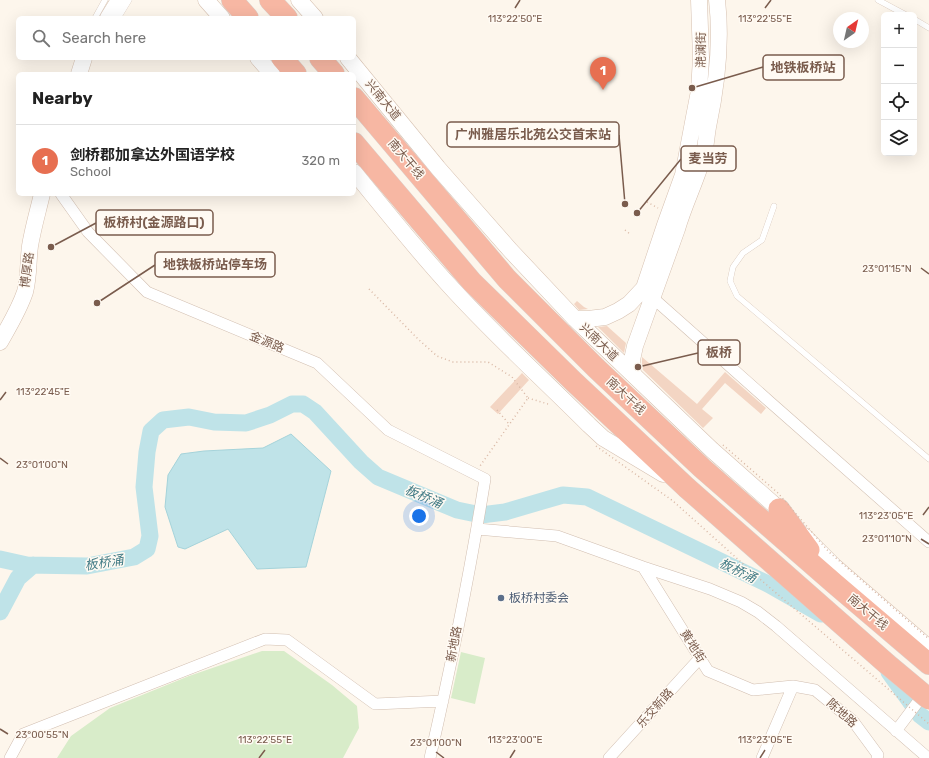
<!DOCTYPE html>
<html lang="en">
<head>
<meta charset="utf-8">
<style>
  body { margin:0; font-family:Rubik,"Noto Sans SC",sans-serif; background:#f6f6f6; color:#222 }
  .controls { position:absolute; right:12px; top:12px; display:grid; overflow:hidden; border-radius:6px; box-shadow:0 4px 16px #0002 }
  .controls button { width:36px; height:36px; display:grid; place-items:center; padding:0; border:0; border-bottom:1px solid #e0e0e0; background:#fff; color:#222; font:20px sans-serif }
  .compass { position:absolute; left:833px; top:12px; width:36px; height:36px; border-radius:50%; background:#fff; box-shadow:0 4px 16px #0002; rotate:34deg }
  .you { position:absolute; left:419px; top:516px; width:14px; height:14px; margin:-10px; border:3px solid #fff; border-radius:50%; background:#1a73e8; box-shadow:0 0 0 6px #1a73e833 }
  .badge { display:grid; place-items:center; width:26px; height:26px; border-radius:50%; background:#e76f51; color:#fff; font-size:13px; font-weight:700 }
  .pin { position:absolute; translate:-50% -33px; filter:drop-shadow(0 1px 2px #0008) }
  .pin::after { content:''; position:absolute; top:21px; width:14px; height:12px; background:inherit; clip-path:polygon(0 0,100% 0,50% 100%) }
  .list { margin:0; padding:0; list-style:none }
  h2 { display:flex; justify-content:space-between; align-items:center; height:52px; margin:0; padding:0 16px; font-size:17px }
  h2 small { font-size:13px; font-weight:400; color:#767676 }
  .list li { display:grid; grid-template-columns:26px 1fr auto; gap:12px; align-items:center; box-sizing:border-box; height:72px; padding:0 16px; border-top:1px solid #e0e0e0 }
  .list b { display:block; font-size:15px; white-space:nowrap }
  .list p { margin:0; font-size:13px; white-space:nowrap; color:#767676 }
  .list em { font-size:13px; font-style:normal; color:#767676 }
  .icon { flex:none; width:22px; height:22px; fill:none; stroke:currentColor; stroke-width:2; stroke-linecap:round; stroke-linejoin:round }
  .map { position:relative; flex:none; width:929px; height:758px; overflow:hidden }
  .search { position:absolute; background:#fff; box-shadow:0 4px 16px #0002; left:16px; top:16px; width:340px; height:44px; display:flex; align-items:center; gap:10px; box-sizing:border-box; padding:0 14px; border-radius:6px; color:#767676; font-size:15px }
  .panel { position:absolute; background:#fff; box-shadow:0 4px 16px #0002; left:16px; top:72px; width:340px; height:124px; border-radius:6px }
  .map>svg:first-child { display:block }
  .green { fill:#d8ecc9 }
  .water { fill:#bfe3e8; stroke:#a5d3da }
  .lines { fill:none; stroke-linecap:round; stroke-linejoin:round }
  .river { stroke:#bfe3e8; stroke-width:17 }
  .building { fill:#f3d5c3 }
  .lane-casing { stroke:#d1beb0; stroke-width:6 }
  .street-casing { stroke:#d1beb0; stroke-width:12 }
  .secondary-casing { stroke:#d6c0b0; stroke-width:17 }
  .highway-casing { stroke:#dad1cd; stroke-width:22 }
  .path { stroke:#d9b8a5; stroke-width:1.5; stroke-dasharray:1 3; stroke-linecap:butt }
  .lane { stroke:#fff; stroke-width:5.5 }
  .street { stroke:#fff; stroke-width:11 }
  .secondary { stroke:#fff; stroke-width:16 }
  .highway { stroke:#f7b7a3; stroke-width:21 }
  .highway-bridge-casing { stroke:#dad1cd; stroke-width:22; stroke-linecap:butt }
  .path-bridge { stroke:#d9b8a5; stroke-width:1.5; stroke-dasharray:1 3; stroke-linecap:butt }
  .highway-bridge { stroke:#f7b7a3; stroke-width:21 }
  .ticks { fill:none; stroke:#7a5c4d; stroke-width:1.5 }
  .service-dot { fill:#5c6f8a; stroke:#fffaf3; stroke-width:1.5 }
  .labels { text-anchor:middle; stroke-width:3; stroke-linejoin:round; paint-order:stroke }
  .street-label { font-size:12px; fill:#7a5c4d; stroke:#fffaf3 }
  .service-label { font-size:12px; fill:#4e5e75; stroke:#fffaf3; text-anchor:start }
  .water-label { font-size:13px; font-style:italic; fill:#437c86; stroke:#fffaf3 }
  .ticks-label { font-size:10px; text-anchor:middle; fill:#7a5c4d; stroke:#fffaf3; stroke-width:3; stroke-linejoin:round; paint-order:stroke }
  .leader { fill:none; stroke:#7a5c4d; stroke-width:1.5 }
  .callout-dot { fill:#7a5c4d; stroke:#fffaf3; stroke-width:1.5 }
  .callout { fill:#fffaf3; stroke:#7a5c4d; stroke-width:1.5 }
  .callout-label { font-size:13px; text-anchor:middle; font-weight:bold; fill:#7a5c4d }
</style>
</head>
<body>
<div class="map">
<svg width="929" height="758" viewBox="0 0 929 758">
  <rect width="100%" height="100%" fill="#fdf6ec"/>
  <path class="green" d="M 262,651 L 284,651 L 332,685 L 357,706 L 359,728 L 343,758 L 57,758 L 71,736 L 110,708 L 189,676 Z
    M 461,652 L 485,658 L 475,704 L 451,698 Z"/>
  <path class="water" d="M 291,434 L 331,471 L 306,567 L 257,569 L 228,529 L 185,549 L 178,547 L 165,507 L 168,475 L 181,454 L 204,451 L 263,448 Z"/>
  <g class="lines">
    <path class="river" d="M 0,559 L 27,565 L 87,566 L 134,557 L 147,549 L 150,536 L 144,487 L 147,452 L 151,431 L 163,420 L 189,417 L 214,422 L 246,423 L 270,415 L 292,404 L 303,404 L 315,412 L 361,462 L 378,477 L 457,510 L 481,515 L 505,512 L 563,495 L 587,497 L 770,585 L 821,614
      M 0,612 L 18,578 L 33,565
      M 889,672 L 920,715 L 929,722"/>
  </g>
  <path class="building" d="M 577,301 L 584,307 L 588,309 L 579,310 L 574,304 Z
    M 607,326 L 626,343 L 624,353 L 598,327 Z
    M 642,357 L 697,404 L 725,372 L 766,408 L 761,414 L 725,383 L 702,409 L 713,418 L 703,428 L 643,370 L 642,367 Z
    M 522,373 L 529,380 L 498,414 L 490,407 Z"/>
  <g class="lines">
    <defs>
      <path id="lane" d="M 878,0 L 906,15
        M 95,18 L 105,0
        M 118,18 L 129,0
        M 914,19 L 929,28
        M 774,206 L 762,240 L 743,253 L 733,267 L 730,281 L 737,296 L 929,459"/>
      <path id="street" d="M 61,194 L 88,232 L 147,292 L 317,363 L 388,430 L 485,479 C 470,573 451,666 430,758
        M 653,298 L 770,402 L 929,542
        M 477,529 L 557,536 L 643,567 L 710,589 L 741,602 L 758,612 L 776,626 L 928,758
        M 643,567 L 708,671 L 753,690 L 793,686 L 815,690 L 853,721 L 878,755 L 877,758
        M 896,731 L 926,691
        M 10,758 L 23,734 L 265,639 L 287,640 L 375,704 L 443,701
        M 609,758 L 700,658
        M 762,758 L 793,686"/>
      <path id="secondary" d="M 206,0 L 222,18
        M 299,0 L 315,18
        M 108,18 L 119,0
        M 258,58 L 272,74
        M 348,58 L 438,168 L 511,251 L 575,319 L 712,450 L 779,509 L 787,518
        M 79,74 L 84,58
        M 354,172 C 385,210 415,248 448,284 C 492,333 542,378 589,425 L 603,438 L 663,474
        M 575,319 L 588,319 L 605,317 L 618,311 L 629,304 L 644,288 L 665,225 L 683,175 L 694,117 L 699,91 L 701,58 L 699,0
        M 0,342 C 9,326 19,310 25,292 C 29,277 28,261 30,246 C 33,228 38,211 42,194
        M 634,375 L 632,368 L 632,360 L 635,346 L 677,229 C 684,205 695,183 702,160 C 706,150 706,138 708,127 C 717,85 722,43 717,0
        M 804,536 L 834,566 L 929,648"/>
      <path id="highway" d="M 232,0 L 248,18
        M 270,0 L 287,18
        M 282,58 L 296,74
        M 320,58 L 334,74
        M 354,98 L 507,279 L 596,368 L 702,468 L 835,584 L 929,664
        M 354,143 L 472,282 L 573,381 L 687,488
        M 779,509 L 809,550"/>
    </defs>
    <use href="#lane" class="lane-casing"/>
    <use href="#street" class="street-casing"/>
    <use href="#secondary" class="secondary-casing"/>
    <use href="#highway" class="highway-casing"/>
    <path class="path" d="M 647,202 L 658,208
      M 625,230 L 630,234
      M 369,289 L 418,339 L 437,356 L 453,362 L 488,362 L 512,377 L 528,398 L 480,466
      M 528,398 L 548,404
      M 497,410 L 509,424"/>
    <use href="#lane" class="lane"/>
    <use href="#street" class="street"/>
    <use href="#secondary" class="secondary"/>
    <use href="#highway" class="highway"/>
    <defs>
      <path id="highway-bridge" d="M 687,488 L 887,664 L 929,699"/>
    </defs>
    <use href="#highway-bridge" class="highway-bridge-casing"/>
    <path class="path-bridge" d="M 723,445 L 778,493 L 829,552 L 929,639
      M 596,446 L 673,501 L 761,580 L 929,724"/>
    <use href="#highway-bridge" class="highway-bridge"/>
  </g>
  <path class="ticks" d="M 515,8 L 520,0M 765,8 L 771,0M 921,268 L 929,274M 0,400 L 6,392M 0,458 L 8,464M 923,515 L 929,507M 921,539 L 929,544M 0,729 L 8,734M 436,752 L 444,758M 259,758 L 265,750M 510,758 L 515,750M 760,758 L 765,750"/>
  <circle class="service-dot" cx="501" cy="598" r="4"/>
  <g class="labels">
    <g class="street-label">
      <text transform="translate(701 50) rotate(-89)" y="4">滟澜街</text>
      <text transform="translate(383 100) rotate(51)" y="4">兴南大道</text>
      <text transform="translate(406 159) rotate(50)" y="4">南大干线</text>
      <text transform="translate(27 270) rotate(-82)" y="4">博厚路</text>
      <text transform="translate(267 342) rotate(23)" y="4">金源路</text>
      <text transform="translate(599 342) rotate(44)" y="4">兴南大道</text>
      <text transform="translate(626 396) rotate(43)" y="4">南大干线</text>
      <text transform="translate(868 612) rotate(40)" y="4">南大干线</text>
      <text transform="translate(454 644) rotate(-79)" y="4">新地路</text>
      <text transform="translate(693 646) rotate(58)" y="4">黄地街</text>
      <text transform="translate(655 708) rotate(-48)" y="4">乐交新路</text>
      <text transform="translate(842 713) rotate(42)" y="4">陈地路</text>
    </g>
    <g class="service-label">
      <text x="509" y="602">板桥村委会</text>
    </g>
    <g class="water-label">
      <text transform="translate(424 496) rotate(23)" y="5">板桥涌</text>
      <text transform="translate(104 562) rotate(-9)" y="5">板桥涌</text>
      <text transform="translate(738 570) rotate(26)" y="5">板桥涌</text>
    </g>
  </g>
  <g class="ticks-label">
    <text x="515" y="22">113°22'50"E</text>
    <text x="765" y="22">113°22'55"E</text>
    <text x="887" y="272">23°01'15"N</text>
    <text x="43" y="395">113°22'45"E</text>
    <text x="42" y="468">23°01'00"N</text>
    <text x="886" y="519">113°23'05"E</text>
    <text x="887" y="542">23°01'10"N</text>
    <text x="42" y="738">23°00'55"N</text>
    <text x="265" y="743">113°22'55"E</text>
    <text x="515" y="743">113°23'00"E</text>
    <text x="765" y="743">113°23'05"E</text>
    <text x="436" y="746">23°01'00"N</text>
  </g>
  <path class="leader" d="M692 88L763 67M625 204L619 135M637 213L681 159M51 247L96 223M97 303L155 265M638 367L698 353"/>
  <g class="callout-dot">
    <circle cx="692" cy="88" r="4"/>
    <circle cx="625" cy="204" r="4"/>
    <circle cx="637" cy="213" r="4"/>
    <circle cx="51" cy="247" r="4"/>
    <circle cx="97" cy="303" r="4"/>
    <circle cx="638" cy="367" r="4"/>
  </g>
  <g class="callout">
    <rect x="763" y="55" width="81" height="25" rx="4"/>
    <rect x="447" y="122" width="172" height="25" rx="4"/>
    <rect x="681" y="146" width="55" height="25" rx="4"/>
    <rect x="96" y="210" width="117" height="25" rx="4"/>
    <rect x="155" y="252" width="120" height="25" rx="4"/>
    <rect x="698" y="340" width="42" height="25" rx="4"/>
  </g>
  <g class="callout-label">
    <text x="803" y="72">地铁板桥站</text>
    <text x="533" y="139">广州雅居乐北苑公交首末站</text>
    <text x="708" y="163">麦当劳</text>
    <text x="154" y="227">板桥村(金源路口)</text>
    <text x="215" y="269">地铁板桥站停车场</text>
    <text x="719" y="357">板桥</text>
  </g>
</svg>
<div class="controls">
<button>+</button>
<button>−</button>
<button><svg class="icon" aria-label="locate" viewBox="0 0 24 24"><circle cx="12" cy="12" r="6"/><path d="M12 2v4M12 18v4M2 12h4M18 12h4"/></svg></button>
<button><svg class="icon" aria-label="layers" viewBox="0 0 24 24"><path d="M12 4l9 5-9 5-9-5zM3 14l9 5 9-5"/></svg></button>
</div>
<svg class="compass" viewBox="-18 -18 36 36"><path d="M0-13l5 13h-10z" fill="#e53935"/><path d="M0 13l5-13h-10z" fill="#767676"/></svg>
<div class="you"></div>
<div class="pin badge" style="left:603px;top:90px">1</div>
<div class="search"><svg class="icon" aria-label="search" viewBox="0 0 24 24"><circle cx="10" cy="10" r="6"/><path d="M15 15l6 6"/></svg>Search here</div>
<section class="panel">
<h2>Nearby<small></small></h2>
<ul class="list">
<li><span class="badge">1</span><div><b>剑桥郡加拿达外国语学校</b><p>School</p></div><em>320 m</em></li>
</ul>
</section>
</div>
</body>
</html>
